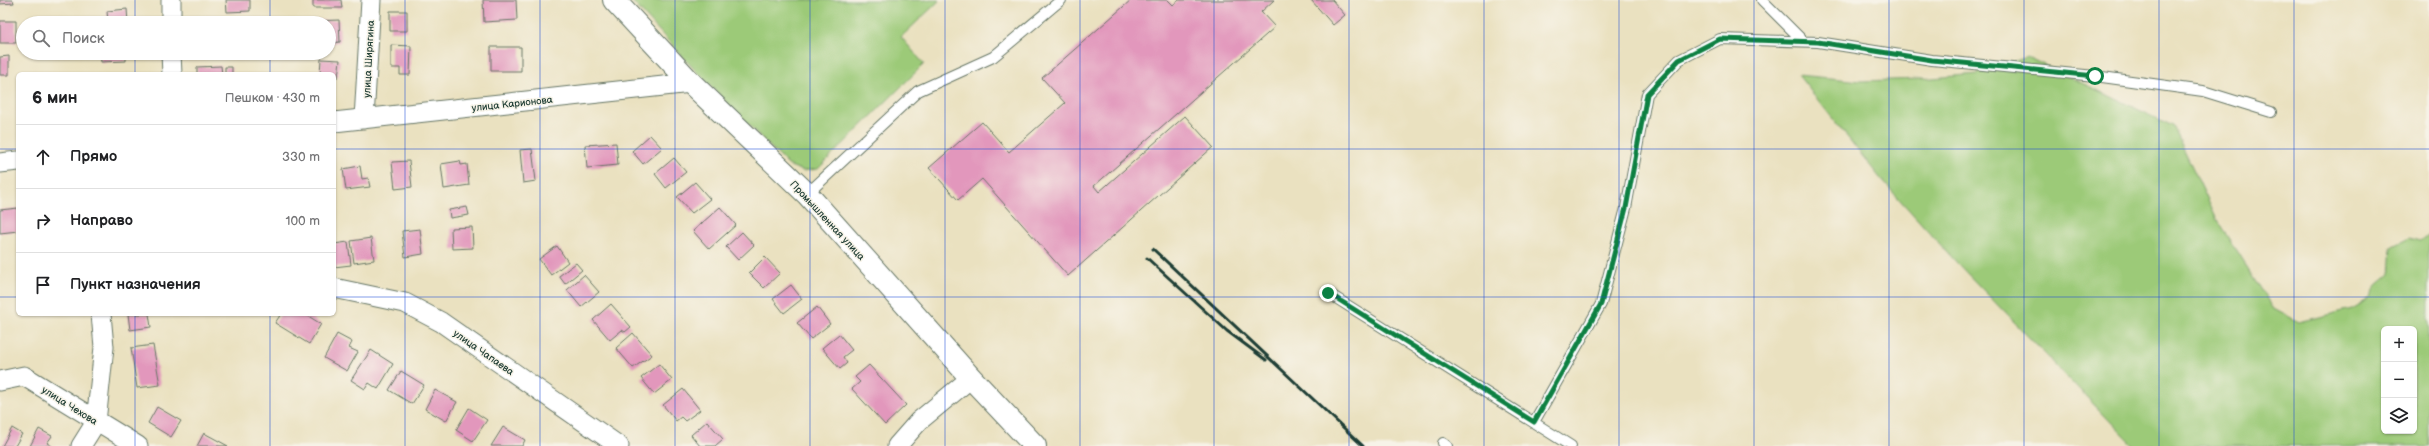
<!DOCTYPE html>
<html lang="ru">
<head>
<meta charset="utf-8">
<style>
  body { margin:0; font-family:"Balsamiq Sans",sans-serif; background:#f6f6f6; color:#202124 }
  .controls { position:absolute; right:12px; bottom:12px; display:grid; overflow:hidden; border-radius:6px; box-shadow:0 1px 3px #0004 }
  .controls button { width:36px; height:36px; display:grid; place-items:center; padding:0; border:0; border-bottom:1px solid #e0e0e0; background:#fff; color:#202124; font:20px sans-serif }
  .stop { position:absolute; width:12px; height:12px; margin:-9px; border:3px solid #0b8043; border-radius:50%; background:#fff }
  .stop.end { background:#0b8043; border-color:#fff; box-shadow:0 1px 4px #0008 }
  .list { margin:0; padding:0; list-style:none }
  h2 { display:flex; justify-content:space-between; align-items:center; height:52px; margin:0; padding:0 16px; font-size:17px }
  h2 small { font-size:13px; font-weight:400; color:#757577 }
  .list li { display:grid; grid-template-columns:26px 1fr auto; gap:12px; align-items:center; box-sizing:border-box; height:64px; padding:0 16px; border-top:1px solid #e0e0e0 }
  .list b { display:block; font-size:15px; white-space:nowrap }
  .list em { font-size:13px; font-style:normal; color:#757577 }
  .icon { flex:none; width:22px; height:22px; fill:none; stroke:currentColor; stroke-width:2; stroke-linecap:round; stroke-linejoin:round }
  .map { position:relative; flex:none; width:2429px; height:446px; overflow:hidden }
  .search { position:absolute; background:#fff; box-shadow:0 1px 3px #0004; left:16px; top:16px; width:320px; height:44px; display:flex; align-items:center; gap:10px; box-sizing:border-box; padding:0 14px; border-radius:22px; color:#757577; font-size:15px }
  .panel { position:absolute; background:#fff; box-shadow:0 1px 3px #0004; left:16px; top:72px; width:320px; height:244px; border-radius:6px }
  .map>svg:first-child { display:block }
  .green { fill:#9cca78; stroke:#5e8456; fill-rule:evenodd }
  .building { fill:#e297bc }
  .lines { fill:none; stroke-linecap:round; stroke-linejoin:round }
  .service-casing { stroke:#667665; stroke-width:12 }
  .minor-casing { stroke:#667665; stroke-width:21 }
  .tertiary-casing { stroke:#667665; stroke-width:24 }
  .service { stroke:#fff; stroke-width:10 }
  .minor { stroke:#fff; stroke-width:19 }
  .tertiary { stroke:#fff; stroke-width:22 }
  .rail { stroke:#1f3d34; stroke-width:3 }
  .route { stroke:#0b8043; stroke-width:5 }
  .grid { fill:none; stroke:#1d4ed8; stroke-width:1; stroke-opacity:0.55 }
  .labels { text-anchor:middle; stroke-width:3; stroke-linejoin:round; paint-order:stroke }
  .street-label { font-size:10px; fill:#1f3d34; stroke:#f7f3e8 }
</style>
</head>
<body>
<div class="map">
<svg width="2429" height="446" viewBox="0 0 2429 446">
  <rect width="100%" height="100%" fill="#f7f3e8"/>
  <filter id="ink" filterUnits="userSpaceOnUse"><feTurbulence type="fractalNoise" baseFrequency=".025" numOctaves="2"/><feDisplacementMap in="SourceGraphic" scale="8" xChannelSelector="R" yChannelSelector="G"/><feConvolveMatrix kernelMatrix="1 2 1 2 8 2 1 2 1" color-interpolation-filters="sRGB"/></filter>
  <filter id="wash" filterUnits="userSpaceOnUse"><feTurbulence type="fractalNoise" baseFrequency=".012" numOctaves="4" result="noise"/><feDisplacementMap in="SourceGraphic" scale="16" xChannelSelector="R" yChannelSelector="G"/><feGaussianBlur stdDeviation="0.9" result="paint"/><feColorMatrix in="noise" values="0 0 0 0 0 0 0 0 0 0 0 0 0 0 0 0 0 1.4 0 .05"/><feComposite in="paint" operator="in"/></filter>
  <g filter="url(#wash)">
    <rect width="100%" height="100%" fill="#eae1c0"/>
    <path class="green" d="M 631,0 L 940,0 L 901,37 L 924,64 L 818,169 L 803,171 L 788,165 L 693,68 Z
      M 2027,57 L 2173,126 L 2217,220 L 2272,308 L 2298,322 L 2352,309 L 2369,299 L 2377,285 L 2390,274 L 2392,247 L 2409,238 L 2421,241 L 2429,234 L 2429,446 L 2134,446 L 1958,264 L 1880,178 L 1798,75 L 1861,81 L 1921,79 L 1977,74 ZM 2384,329 L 2414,329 L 2414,431 L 2384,431 Z"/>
    <g id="blocks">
      <path class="building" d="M 0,0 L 13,0 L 14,3 L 0,4 Z
        M 226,0 L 250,0 L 250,11 L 227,12 Z
        M 313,0 L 341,0 L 342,8 L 313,8 Z
        M 483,0 L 516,0 L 517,20 L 484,22 Z
        M 1131,0 L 1168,0 L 1173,5 L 1179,0 L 1274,0 L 1261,12 L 1275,27 L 1094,186 L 1099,192 L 1185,116 L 1213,147 L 1068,276 L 982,179 L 958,200 L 929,168 L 982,122 L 1009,152 L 1065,103 L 1042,78 Z
        M 1311,0 L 1332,0 L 1345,15 L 1333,25 Z
        M 127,9 L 128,23 L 108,23 L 107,11 Z
        M 390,11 L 407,11 L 407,31 L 390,31 Z
        M 339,20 L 340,42 L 329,43 L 329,23 L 312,23 L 312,21 Z
        M 0,21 L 16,21 L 16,43 L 0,43 Z
        M 391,45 L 411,46 L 410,75 L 400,75 L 400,68 L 391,68 Z
        M 491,47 L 521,47 L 521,71 L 491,71 Z
        M 100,53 L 126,53 L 126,61 L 101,62 Z
        M 9,56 L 9,75 L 0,75 L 0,57 Z
        M 321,59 L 340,60 L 338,77 L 334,77 L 334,74 L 320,74 Z
        M 221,66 L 222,74 L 197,74 L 197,67 Z
        M 225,67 L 232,67 L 232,74 L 225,74 Z
        M 650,135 L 662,148 L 643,164 L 632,151 Z
        M 616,143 L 618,165 L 587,168 L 585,145 Z
        M 532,149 L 536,181 L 523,183 L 520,150 Z
        M 674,158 L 686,172 L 666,188 L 655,174 Z
        M 409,161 L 412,187 L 395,189 L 392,162 Z
        M 460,161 L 461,165 L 467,164 L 469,185 L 444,189 L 441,164 Z
        M 360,166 L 362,179 L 368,178 L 370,187 L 346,190 L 343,169 Z
        M 695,182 L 710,199 L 692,213 L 677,197 Z
        M 467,207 L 469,215 L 450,218 L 449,210 Z
        M 720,207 L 736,225 L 709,249 L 693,231 Z
        M 18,208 L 18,231 L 0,233 L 0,210 Z
        M 472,227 L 473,248 L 452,249 L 451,228 Z
        M 420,229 L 423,254 L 405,257 L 402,231 Z
        M 742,232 L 754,245 L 738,260 L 726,247 Z
        M 371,238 L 374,260 L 354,263 L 351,241 Z
        M 348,242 L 351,265 L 334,267 L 334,244 Z
        M 557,246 L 568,262 L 551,275 L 539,259 Z
        M 765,257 L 780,273 L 764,288 L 749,273 Z
        M 576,263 L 582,270 L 565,284 L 559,276 Z
        M 584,275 L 599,292 L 581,307 L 567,290 Z
        M 791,285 L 802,299 L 784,313 L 773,299 Z
        M 611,304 L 631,327 L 625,332 L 622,330 L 610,340 L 593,320 Z
        M 817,307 L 830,324 L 811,339 L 797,323 Z
        M 128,314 L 149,314 L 151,327 L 130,330 Z
        M 281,314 L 305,314 L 321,324 L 309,344 L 275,323 Z
        M 633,333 L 652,355 L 633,368 L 616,348 Z
        M 337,334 L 352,342 L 349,348 L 358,352 L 347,371 L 324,358 Z
        M 839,334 L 852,350 L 843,357 L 847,363 L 840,369 L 822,348 Z
        M 153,345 L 160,385 L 137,388 L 131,348 Z
        M 371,350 L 393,364 L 378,389 L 369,383 L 365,389 L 351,380 Z
        M 659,364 L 672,380 L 654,394 L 641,378 Z
        M 869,365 L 906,405 L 885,425 L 852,389 L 860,382 L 855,377 Z
        M 401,371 L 424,385 L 412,404 L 389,390 Z
        M 683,389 L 700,410 L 685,421 L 681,417 L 676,421 L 663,405 Z
        M 435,390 L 457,402 L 446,421 L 425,409 Z
        M 157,407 L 181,421 L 171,437 L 148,423 Z
        M 469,408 L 487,420 L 473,441 L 456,430 Z
        M 707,421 L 723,439 L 715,446 L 700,446 L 691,435 Z
        M 503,427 L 525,440 L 522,446 L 491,446 Z
        M 12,428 L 22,434 L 15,446 L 2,446 Z
        M 39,429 L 52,436 L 47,443 L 52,446 L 30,446 Z
        M 204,433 L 228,446 L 197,446 Z"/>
    </g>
  </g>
  <g filter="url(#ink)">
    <use href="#blocks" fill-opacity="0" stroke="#667665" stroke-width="1"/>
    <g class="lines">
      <defs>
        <path id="service" d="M 1762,0 L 1803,41
          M 807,194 L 918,91 L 993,57 L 1061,0
          M 1328,293 L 1571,446
          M 1534,422 L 1601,304 L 1626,208 L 1647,94 L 1679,60 L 1720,39 L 1818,42 L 1932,60 L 2095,76 L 2203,91 L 2271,112
          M 1443,443 L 1447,446"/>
        <path id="minor" d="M 171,0 L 171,23
          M 171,53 L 172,74
          M 364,119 L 371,0
          M 334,122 L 691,83
          M 0,163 L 18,161
          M 334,288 L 405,303 L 441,322 L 619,446
          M 0,381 L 24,376 L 138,446
          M 81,446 L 96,422 L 104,347 L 101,314
          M 897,446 L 919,421 L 971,378"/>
        <path id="tertiary" d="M 614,0 L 691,83 L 807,194 L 971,378 L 1035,446"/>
      </defs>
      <use href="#service" class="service-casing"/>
      <use href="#minor" class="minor-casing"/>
      <use href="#tertiary" class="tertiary-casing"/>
      <use href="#service" class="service"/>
      <use href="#minor" class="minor"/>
      <use href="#tertiary" class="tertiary"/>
      <path class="rail" d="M 1153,249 L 1363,446
        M 1147,258 L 1227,331 L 1266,360"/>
    </g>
  </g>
  <g class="lines" filter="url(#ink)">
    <path class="route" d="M 1328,293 L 1534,422 L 1601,304 L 1626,208 L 1647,94 L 1679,60 L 1720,39 L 1818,42 L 1932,60 L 2095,76"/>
  </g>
  <path class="grid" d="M 135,0 L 135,23M 270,0 L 270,23M 405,0 L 405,446M 540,0 L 540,446M 675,0 L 675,446M 810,0 L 810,446M 945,0 L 945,446M 1080,0 L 1080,446M 1214,0 L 1214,446M 1349,0 L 1349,446M 1484,0 L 1484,446M 1619,0 L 1619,446M 1754,0 L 1754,446M 1889,0 L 1889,446M 2024,0 L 2024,446M 2159,0 L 2159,446M 2294,0 L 2294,446M 135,53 L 135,74M 270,53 L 270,74M 0,149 L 18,149M 334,149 L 2429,149M 0,297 L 18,297M 334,297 L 2429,297M 135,314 L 135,446M 270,314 L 270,446"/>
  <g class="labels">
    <g class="street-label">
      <text transform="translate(368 59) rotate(-87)" y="4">улица Ширягина</text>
      <text transform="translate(512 103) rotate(-6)" y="4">улица Карионова</text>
      <text transform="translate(828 220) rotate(47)" y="4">Промышленная улица</text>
      <text transform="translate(484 352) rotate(35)" y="4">улица Чапаева</text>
      <text transform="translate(70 405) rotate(32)" y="4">улица Чехова</text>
    </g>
  </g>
</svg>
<div class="controls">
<button>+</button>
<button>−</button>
<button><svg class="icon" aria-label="layers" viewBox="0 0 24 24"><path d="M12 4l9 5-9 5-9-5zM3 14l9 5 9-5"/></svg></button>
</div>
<div class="stop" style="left:2095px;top:76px"></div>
<div class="stop end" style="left:1328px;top:293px"></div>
<div class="search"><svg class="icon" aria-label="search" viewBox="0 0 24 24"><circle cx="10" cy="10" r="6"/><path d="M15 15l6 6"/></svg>Поиск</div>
<section class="panel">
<h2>6 мин<small>Пешком · 430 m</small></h2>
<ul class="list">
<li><svg class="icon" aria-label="ahead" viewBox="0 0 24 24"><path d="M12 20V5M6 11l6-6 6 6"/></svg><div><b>Прямо</b></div><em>330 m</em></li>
<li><svg class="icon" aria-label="right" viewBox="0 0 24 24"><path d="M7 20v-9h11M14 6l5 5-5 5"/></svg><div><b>Направо</b></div><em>100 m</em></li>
<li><svg class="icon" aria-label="arrive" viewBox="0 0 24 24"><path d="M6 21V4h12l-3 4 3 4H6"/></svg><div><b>Пункт назначения</b></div></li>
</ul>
</section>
</div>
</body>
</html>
